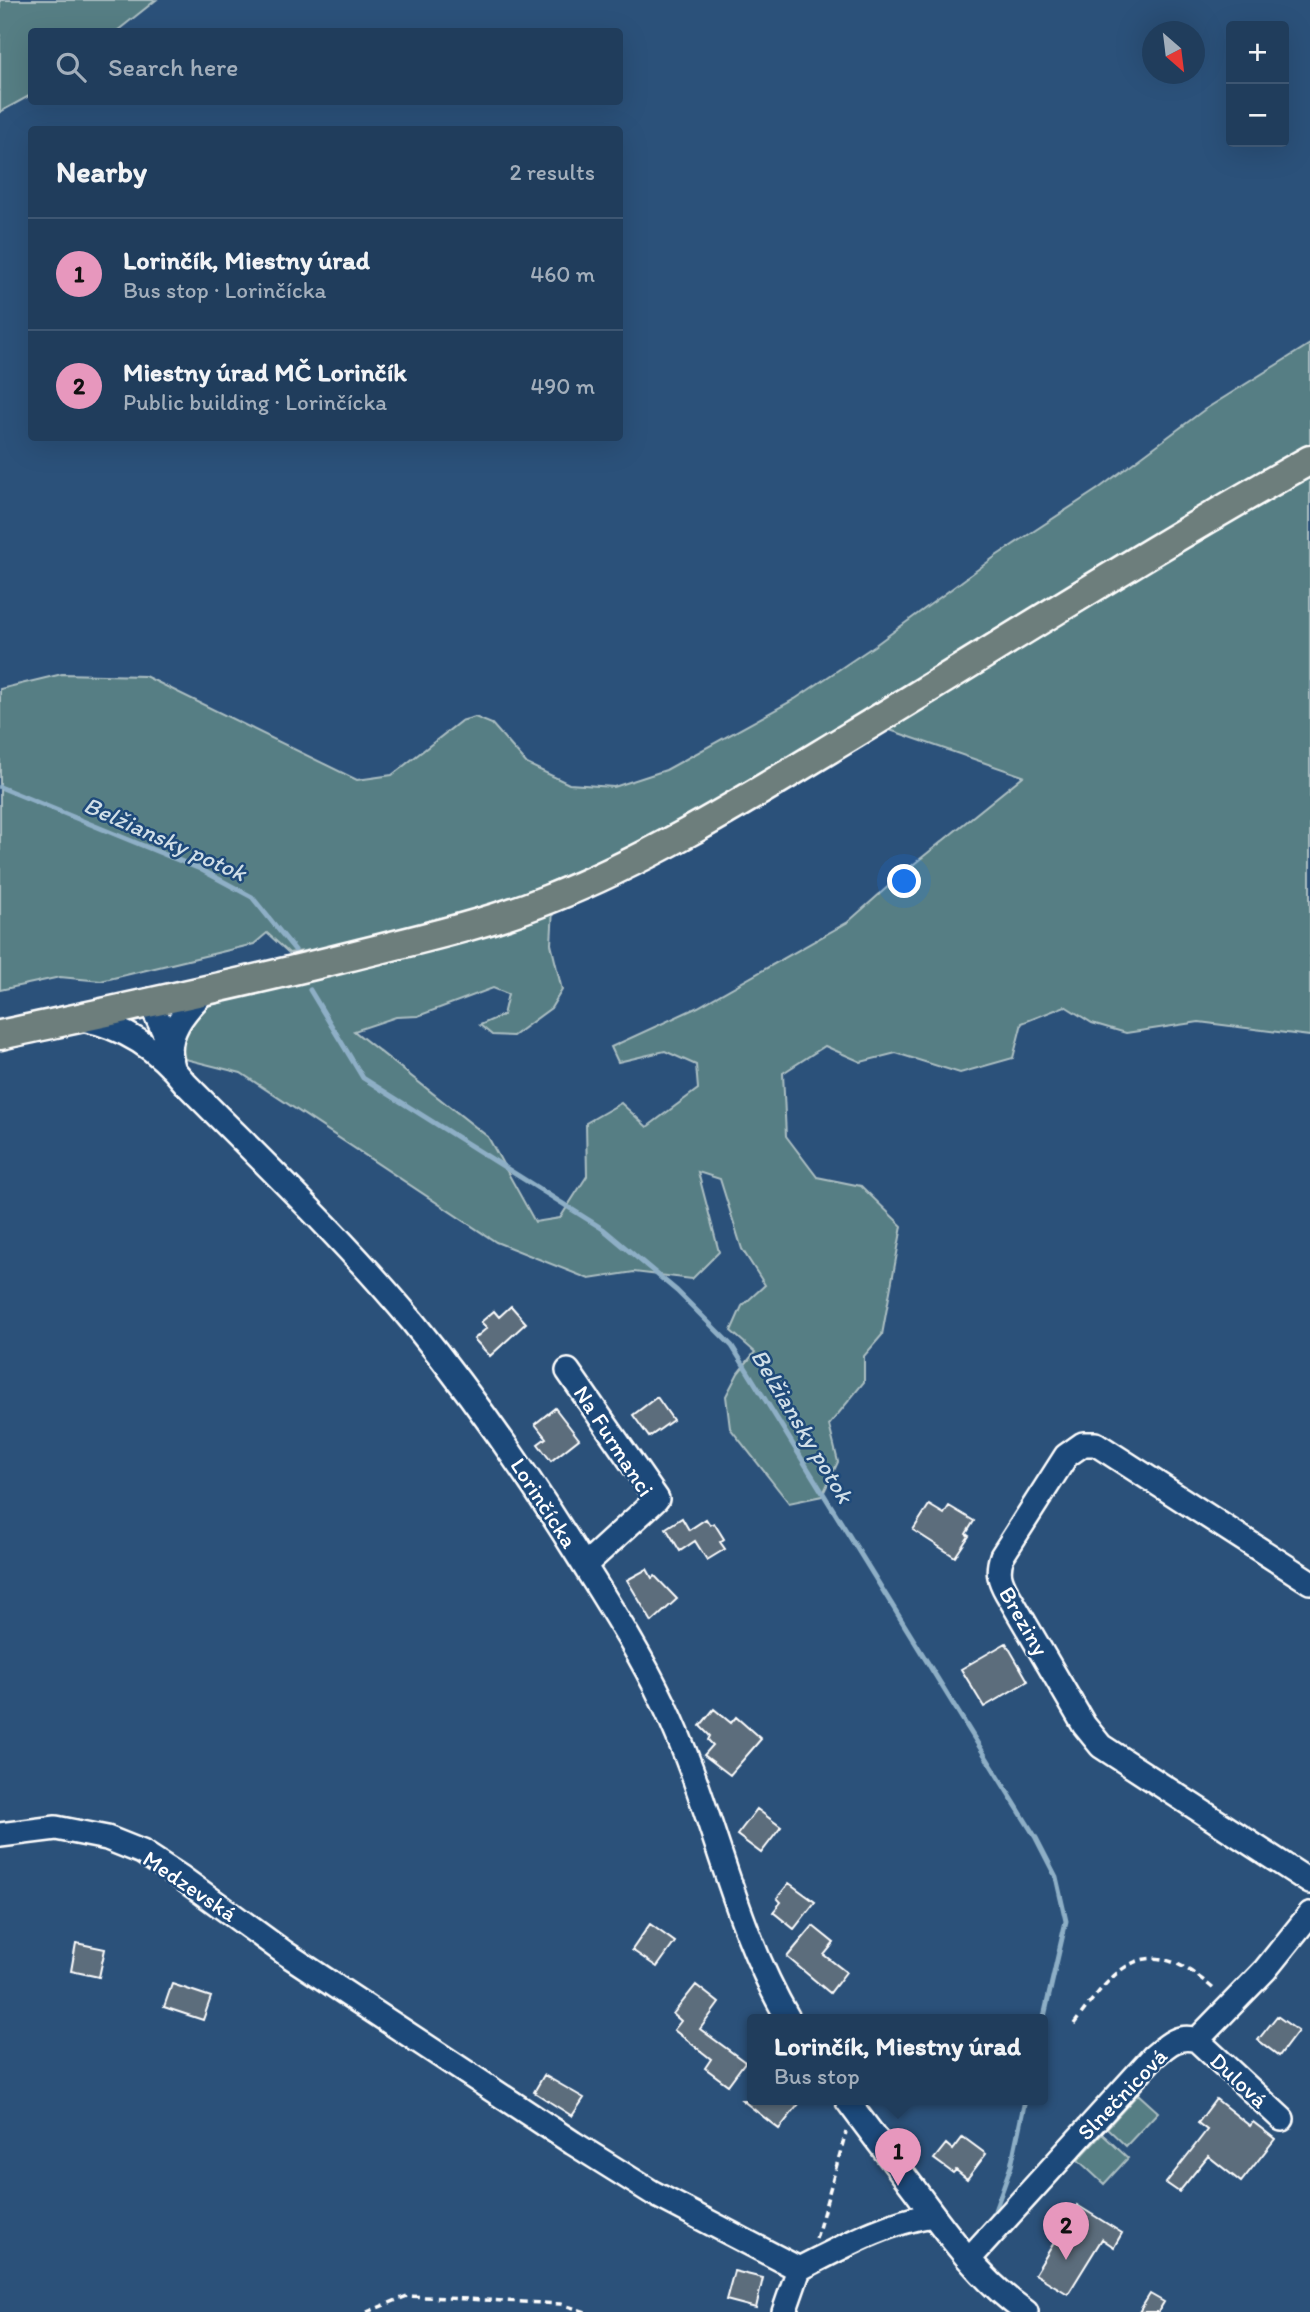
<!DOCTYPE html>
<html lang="en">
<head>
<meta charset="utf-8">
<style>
  body { margin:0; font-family:Itim,sans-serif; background:#2d4865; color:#f1f3f6 }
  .controls { position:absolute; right:21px; top:21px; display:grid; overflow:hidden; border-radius:7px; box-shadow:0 7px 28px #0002 }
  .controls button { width:63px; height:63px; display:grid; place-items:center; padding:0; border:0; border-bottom:2px solid #3d5672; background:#203d5c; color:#f1f3f6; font:35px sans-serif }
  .compass { position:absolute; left:1142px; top:21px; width:63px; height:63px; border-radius:50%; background:#203d5c; box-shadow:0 7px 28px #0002; rotate:152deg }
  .you { position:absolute; left:905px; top:882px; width:24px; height:24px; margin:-18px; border:5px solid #fff; border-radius:50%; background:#1a73e8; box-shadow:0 0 0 10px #1a73e833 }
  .badge { display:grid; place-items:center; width:46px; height:46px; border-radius:50%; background:#e797bd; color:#111; font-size:23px; font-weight:700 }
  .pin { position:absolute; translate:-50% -58px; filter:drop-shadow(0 2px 4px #0008) }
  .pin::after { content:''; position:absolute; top:37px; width:24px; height:21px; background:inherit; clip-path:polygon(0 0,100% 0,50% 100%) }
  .popup { position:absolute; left:747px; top:2014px; width:301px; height:91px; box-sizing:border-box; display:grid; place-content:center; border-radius:7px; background:#203d5c; filter:drop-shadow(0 2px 5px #0005); font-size:23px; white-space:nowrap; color:#a2aebb }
  .popup b { font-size:26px; color:#f1f3f6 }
  .popup::after { content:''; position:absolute; left:50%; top:100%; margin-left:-14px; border:14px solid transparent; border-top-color:#203d5c }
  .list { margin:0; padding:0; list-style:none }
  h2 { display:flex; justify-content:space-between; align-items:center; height:91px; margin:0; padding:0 28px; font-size:30px }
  h2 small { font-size:23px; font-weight:400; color:#a2aebb }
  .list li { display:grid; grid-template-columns:46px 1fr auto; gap:21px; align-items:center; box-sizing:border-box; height:112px; padding:0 28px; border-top:2px solid #3d5672 }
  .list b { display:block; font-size:26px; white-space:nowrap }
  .list p { margin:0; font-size:23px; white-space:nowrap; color:#a2aebb }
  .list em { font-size:23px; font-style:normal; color:#a2aebb }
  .icon { flex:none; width:38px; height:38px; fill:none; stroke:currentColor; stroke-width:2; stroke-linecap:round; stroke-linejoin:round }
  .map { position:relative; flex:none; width:1310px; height:2312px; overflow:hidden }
  .search { position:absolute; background:#203d5c; box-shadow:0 7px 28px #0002; left:28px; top:28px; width:595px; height:77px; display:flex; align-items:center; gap:18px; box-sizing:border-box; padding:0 24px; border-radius:7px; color:#a2aebb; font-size:26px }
  .panel { position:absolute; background:#203d5c; box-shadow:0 7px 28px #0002; left:28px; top:126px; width:595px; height:315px; border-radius:7px }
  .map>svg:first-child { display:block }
  .green { fill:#577e84; stroke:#abbec2; stroke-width:2 }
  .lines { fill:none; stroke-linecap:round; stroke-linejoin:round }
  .stream { stroke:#8eafc6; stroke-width:5 }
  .building { fill:#5c6d7c; stroke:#fff; stroke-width:2 }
  .minor-casing { stroke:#fff; stroke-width:28 }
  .major-casing { stroke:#fff; stroke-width:33 }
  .path { stroke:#fff; stroke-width:3.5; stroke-dasharray:7 5; stroke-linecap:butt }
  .minor { stroke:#1f4a7a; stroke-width:23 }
  .major { stroke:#6d7e7c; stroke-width:28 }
  .labels { text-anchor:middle; stroke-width:5; stroke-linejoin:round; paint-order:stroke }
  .street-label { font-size:23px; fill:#fff; stroke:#1f4a7a }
  .water-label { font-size:24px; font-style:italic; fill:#d0dee7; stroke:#1f4a7a }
</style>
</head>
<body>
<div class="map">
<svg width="1310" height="2312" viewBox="0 0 1310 2312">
  <rect width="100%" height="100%" fill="#2b517a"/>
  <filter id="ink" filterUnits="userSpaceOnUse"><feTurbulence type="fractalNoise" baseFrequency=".0143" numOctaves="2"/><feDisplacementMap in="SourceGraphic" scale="14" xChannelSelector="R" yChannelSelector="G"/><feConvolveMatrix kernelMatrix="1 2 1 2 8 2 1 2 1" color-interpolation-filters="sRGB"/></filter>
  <g filter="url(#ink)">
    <path class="green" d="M 0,0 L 156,0 L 117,31 L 32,32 L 31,95 L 0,112 Z
      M 1310,344 L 1310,445 L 1114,560 L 858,719 L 659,835 L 497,905 L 356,944 L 289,953 L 267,933 L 254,944 L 101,981 L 60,977 L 0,990 L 0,689 L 62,674 L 145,676 L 357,780 L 392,775 L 461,721 L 475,717 L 492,724 L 527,764 L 569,784 L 614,787 L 666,770 L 795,699 L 874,646 L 996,556 L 1098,489 L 1204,410 Z
      M 1310,467 L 1310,1036 L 1199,1022 L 1126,1033 L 1092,1023 L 1065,1006 L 1022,1023 L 1013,1058 L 960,1073 L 896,1053 L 861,1062 L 825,1046 L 783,1073 L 786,1136 L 817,1177 L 861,1186 L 902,1226 L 882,1335 L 864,1356 L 864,1382 L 829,1425 L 838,1462 L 822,1496 L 789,1503 L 730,1428 L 726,1396 L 738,1373 L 755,1352 L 731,1331 L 742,1306 L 765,1285 L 742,1249 L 720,1179 L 698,1172 L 719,1252 L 692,1279 L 634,1272 L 589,1279 L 496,1242 L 241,1073 L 185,1059 L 178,1041 L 193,1012 L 210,998 L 553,908 L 551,944 L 562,990 L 551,1008 L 513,1036 L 492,1035 L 480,1025 L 503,1015 L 508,994 L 493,988 L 418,1016 L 396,1017 L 354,1031 L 488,1137 L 535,1222 L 560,1218 L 587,1176 L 586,1123 L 621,1103 L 647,1127 L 698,1089 L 696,1065 L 665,1051 L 618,1062 L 611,1047 L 698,1007 L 848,922 L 909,868 L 1023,776 L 881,727 Z
      M 1138,2094 L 1158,2112 L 1126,2146 L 1107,2128 Z
      M 1102,2134 L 1128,2158 L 1104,2184 L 1078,2160 Z"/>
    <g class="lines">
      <path class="stream" d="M 0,787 L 200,869 L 252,897 L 295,950
        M 310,990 L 363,1078 L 603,1229 L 677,1291 L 732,1346 L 1036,1838 L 1056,1877 L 1066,1921 L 1043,2021
        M 993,2216 L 1011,2166 L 1025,2100"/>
    </g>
    <path class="building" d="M 511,1306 L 526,1323 L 490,1356 L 474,1339 L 487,1328 L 481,1322 L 494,1311 L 499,1317 Z
      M 657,1397 L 673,1420 L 649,1437 L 633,1415 Z
      M 555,1408 L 579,1439 L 551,1461 L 538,1444 L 546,1438 L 535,1424 Z
      M 929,1505 L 944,1514 L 949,1506 L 974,1521 L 966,1534 L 969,1536 L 955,1557 L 913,1530 Z
      M 682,1518 L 689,1530 L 706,1519 L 710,1525 L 714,1523 L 724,1539 L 720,1542 L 725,1549 L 707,1560 L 695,1541 L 680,1551 L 666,1528 Z
      M 647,1569 L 652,1578 L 655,1576 L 677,1599 L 652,1622 L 627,1580 Z
      M 1006,1643 L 1028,1681 L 984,1707 L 961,1669 Z
      M 714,1709 L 731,1723 L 736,1717 L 761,1739 L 730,1775 L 704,1755 L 713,1745 L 708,1740 L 710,1736 L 700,1726 Z
      M 757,1809 L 781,1827 L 761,1853 L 737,1835 Z
      M 789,1883 L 815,1902 L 794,1929 L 773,1912 L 781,1902 L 777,1898 Z
      M 650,1924 L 675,1942 L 657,1967 L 632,1950 Z
      M 813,1926 L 834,1943 L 824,1955 L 846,1972 L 830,1993 L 787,1957 Z
      M 76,1943 L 105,1949 L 99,1977 L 71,1971 Z
      M 172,1984 L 211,1997 L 203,2020 L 164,2007 Z
      M 696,1985 L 719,2003 L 700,2029 L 745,2062 L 728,2085 L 705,2068 L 711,2059 L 674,2030 L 681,2021 L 673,2014 Z
      M 1277,2016 L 1298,2031 L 1279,2056 L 1258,2040 Z
      M 544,2075 L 584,2098 L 572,2116 L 534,2092 Z
      M 1216,2099 L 1250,2126 L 1253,2122 L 1275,2139 L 1241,2182 L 1208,2156 L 1179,2192 L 1166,2183 L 1207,2130 L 1198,2123 Z
      M 742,2100 L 802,2100 L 779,2129 Z
      M 963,2137 L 986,2154 L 967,2179 L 956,2170 L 953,2173 L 934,2159 L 946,2144 L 953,2150 Z
      M 1077,2205 L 1122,2233 L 1114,2247 L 1102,2239 L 1068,2294 L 1035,2274 Z
      M 734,2271 L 763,2278 L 756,2308 L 726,2300 Z
      M 1150,2294 L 1164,2302 L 1158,2312 L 1139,2312 Z"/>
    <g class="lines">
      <defs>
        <path id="minor" d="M 150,1002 L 170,1044
          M 82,1019 C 124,1027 159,1050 185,1083 C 262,1161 342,1237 412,1321 C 473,1396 528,1475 579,1557 C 609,1605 640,1653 664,1704 C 713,1807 731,1921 789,2020
          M 173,1067 C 162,1035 185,1010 207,989
          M 568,1371 L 657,1499 L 585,1565
          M 1310,1582 L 1096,1444 L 1083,1444 L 1066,1456 L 1002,1556 C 997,1571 999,1579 1007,1593 L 1084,1725 L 1101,1746 L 1310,1882
          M 0,1835 L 56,1828 L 107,1838 L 142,1852 L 182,1878 L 285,1953 L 573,2143 L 653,2193 L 799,2269
          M 1197,2040 L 1282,2119
          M 847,2100 C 869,2130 892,2160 915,2190 C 947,2234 981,2281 1026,2312
          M 969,2259 L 1153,2057 C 1167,2045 1178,2034 1197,2040 L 1265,1970 L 1310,1914
          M 784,2312 L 799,2269 C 843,2247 884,2223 933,2215"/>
        <path id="major" d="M 0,1035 C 116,1010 232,986 347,957 C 415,940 484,925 549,899 C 655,857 753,795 849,737 C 1003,644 1154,547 1310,460"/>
      </defs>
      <use href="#minor" class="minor-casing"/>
      <use href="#major" class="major-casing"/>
      <path class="path" d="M 1074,2024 C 1119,1962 1148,1930 1216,1991
        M 816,2239 L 846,2132
        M 367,2312 L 407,2296 L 561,2304 L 586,2312"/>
      <use href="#minor" class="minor"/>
      <use href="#major" class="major"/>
    </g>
  </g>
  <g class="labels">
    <g class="street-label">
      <text transform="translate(614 1441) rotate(57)" y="8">Na Furmanci</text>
      <text transform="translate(544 1503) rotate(57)" y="8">Lorinčícka</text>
      <text transform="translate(1024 1621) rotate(60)" y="8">Breziny</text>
      <text transform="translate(190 1886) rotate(34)" y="8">Medzevská</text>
      <text transform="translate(1239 2080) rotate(43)" y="8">Dulová</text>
      <text transform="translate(1122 2094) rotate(-46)" y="8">Slnečnicová</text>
    </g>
    <g class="water-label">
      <text transform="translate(165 839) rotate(24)" y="8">Belžiansky potok</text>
      <text transform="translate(802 1426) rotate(59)" y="8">Belžiansky potok</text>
    </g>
  </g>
</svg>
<div class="controls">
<button>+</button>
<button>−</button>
</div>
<svg class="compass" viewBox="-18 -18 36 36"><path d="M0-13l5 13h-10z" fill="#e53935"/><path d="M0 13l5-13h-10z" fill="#a2aebb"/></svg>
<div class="you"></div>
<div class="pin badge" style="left:898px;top:2186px">1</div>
<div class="popup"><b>Lorinčík, Miestny úrad</b>Bus stop</div>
<div class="pin badge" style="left:1066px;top:2260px">2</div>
<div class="search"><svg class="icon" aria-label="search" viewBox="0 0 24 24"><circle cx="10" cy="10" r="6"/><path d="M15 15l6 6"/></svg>Search here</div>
<section class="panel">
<h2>Nearby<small>2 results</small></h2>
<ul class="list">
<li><span class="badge">1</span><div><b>Lorinčík, Miestny úrad</b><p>Bus stop · Lorinčícka</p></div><em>460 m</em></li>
<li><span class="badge">2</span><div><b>Miestny úrad MČ Lorinčík</b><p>Public building · Lorinčícka</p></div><em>490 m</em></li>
</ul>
</section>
</div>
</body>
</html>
